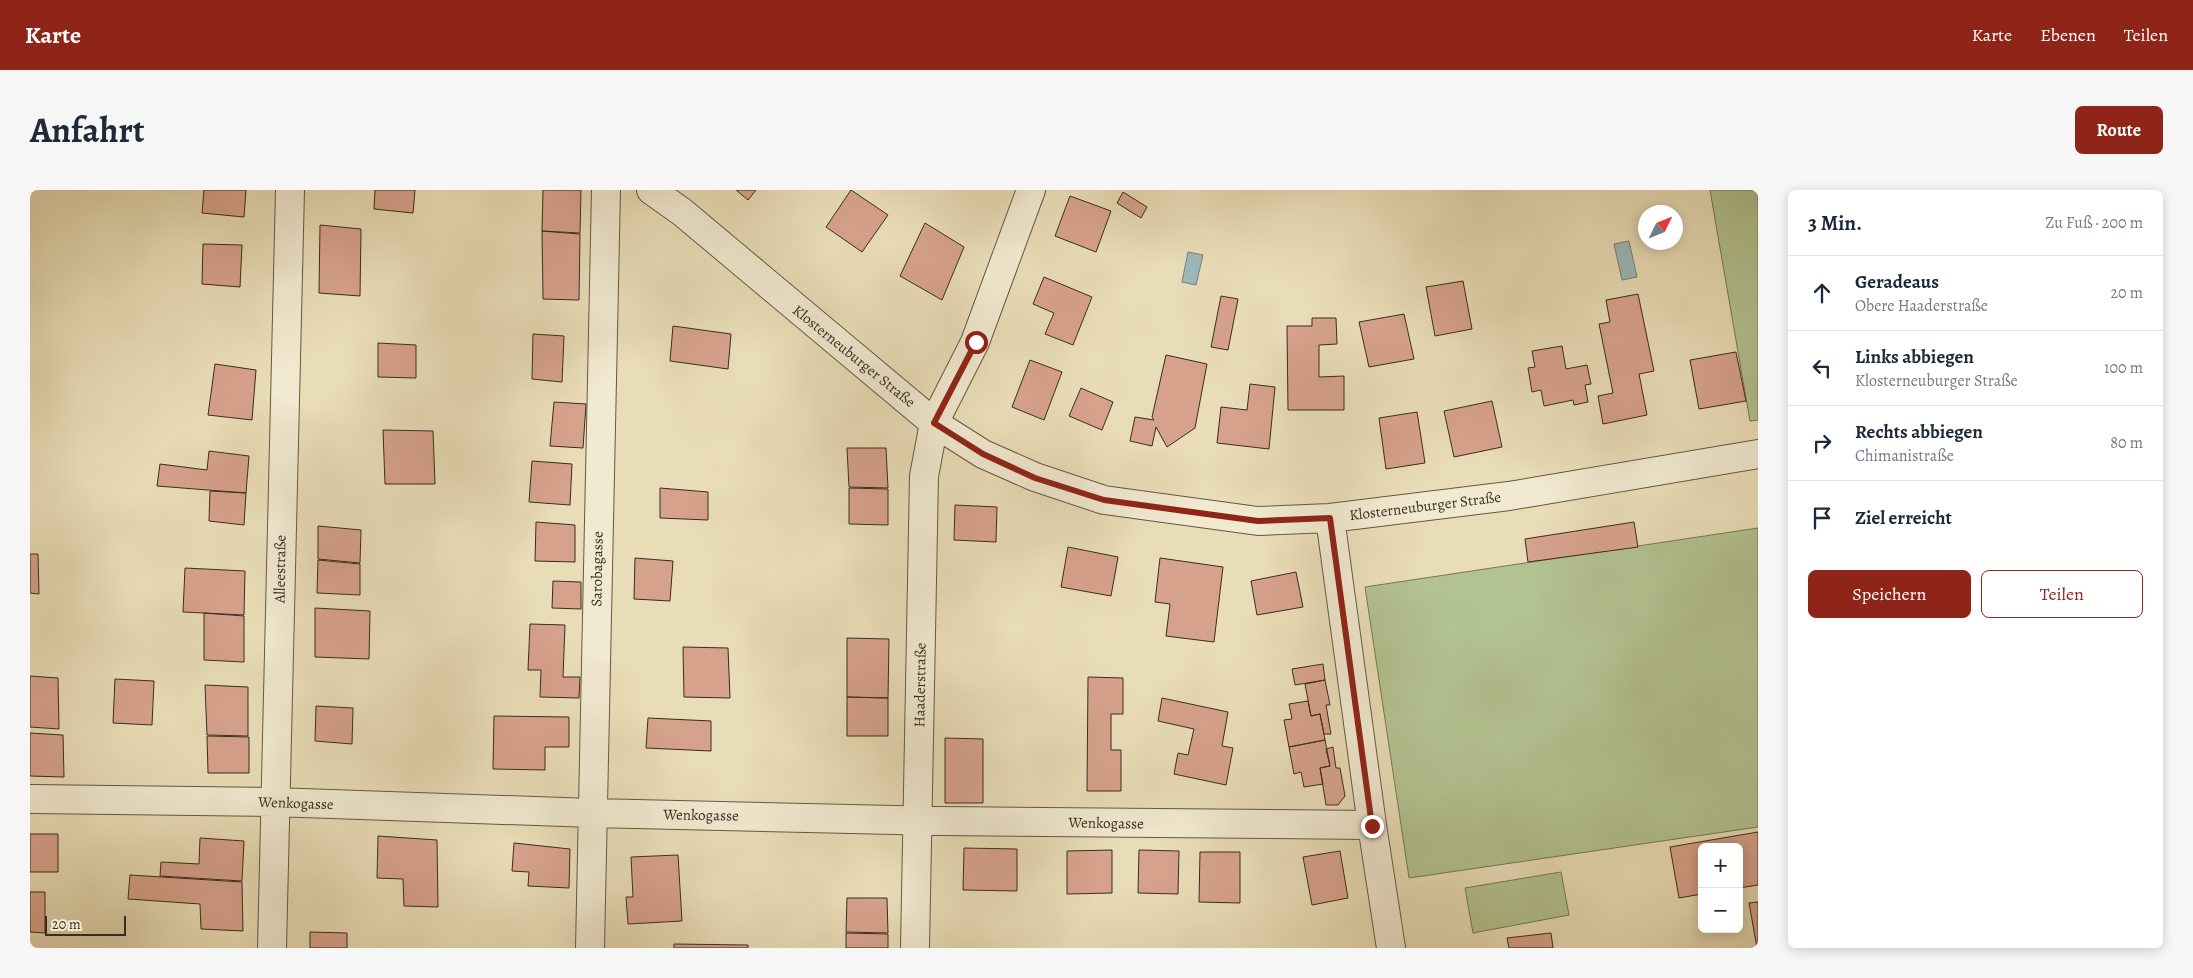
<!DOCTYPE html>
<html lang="de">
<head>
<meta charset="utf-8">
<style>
  body { margin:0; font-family:Alegreya,serif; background:#f6f6f7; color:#1f2937 }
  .controls { position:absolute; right:15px; bottom:15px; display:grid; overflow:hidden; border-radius:8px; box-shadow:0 2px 12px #0003 }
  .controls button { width:45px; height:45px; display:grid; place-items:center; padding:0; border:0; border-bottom:1px solid #e0e1e3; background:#fff; color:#1f2937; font:25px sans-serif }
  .compass { position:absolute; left:1608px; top:15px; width:45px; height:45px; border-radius:50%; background:#fff; box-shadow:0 2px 12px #0003; rotate:47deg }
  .scale { position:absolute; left:15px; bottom:12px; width:81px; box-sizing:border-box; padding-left:5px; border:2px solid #382c21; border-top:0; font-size:14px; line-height:18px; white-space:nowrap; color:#382c21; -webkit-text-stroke:4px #f1e9d0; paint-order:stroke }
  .stop { position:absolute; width:15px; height:15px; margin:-11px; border:4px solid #8f2418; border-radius:50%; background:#fff }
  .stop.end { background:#8f2418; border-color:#fff; box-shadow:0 1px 5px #0008 }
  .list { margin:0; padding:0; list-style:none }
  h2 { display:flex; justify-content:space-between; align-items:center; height:65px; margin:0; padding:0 20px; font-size:21px }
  h2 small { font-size:16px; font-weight:400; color:#747a83 }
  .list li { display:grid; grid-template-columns:32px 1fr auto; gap:15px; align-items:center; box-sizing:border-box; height:75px; padding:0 20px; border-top:1px solid #e0e1e3 }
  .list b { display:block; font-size:19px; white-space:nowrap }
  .list p { margin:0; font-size:16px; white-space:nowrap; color:#747a83 }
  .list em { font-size:16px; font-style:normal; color:#747a83 }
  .actions { display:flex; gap:10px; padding:15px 20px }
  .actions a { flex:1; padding:11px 0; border:1px solid #8f2418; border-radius:8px; text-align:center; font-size:18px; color:#8f2418 }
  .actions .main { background:#8f2418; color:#fff }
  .icon { flex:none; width:28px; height:28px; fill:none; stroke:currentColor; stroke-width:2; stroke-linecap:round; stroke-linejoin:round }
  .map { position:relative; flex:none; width:1728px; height:758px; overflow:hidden; border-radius:8px }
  header { display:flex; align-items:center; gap:30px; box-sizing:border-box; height:70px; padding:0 25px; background:#8f2418; color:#fff }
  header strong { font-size:24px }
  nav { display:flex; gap:28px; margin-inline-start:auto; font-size:18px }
  .intro { display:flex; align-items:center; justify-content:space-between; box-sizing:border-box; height:120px; padding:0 30px }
  h1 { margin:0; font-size:35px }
  .button { padding:12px 22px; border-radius:8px; background:#8f2418; color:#fff; font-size:18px; font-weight:700 }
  main { display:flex; gap:30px; padding:0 30px }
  aside { flex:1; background:#fff; border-radius:8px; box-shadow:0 2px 12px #0003 }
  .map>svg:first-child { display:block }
  .green { fill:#b3c291; stroke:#767759 }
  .water { fill:#9cb9b9; stroke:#74817c }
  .building { fill:#d7a28c; stroke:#382c21 }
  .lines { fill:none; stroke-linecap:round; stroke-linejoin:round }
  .minor-casing { stroke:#645846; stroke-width:30 }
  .minor { stroke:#f1e9d0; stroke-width:28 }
  .route { stroke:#8f2418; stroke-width:6 }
  .labels { text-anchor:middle; stroke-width:5; stroke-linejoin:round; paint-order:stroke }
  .street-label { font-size:15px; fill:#382c21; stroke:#f1e9d0 }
</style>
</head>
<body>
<header>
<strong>Karte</strong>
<nav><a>Karte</a><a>Ebenen</a><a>Teilen</a></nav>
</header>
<div class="intro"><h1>Anfahrt</h1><a class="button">Route</a></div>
<main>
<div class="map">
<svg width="1728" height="758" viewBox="0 0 1728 758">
  <rect width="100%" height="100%" fill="#e9ddb7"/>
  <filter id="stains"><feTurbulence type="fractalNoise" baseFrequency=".004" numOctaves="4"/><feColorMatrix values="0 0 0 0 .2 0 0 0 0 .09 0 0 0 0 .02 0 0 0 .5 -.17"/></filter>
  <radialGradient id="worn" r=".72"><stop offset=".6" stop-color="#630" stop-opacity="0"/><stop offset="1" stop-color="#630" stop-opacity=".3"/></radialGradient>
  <path class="green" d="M 1680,0 L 1728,0 L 1728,230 L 1720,231 Z
    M 1728,338 L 1728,637 L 1379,688 L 1335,397 Z
    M 1531,682 L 1539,725 L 1443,743 L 1435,698 Z"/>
  <path class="water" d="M 1599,51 L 1607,87 L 1592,90 L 1584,54 Z
    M 1158,62 L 1173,65 L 1166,95 L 1152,92 Z"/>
  <path class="building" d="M 174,0 L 216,0 L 214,27 L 172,23 Z
    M 345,0 L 385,0 L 383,23 L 344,19 Z
    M 513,0 L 551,0 L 550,43 L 512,41 Z
    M 706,0 L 726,0 L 718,10 Z
    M 821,0 L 858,25 L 832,62 L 796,37 Z
    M 1093,2 L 1117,17 L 1111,28 L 1087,13 Z
    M 1040,6 L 1081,21 L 1066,62 L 1025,46 Z
    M 895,33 L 934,57 L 912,110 L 870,86 Z
    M 290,35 L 331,39 L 330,106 L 289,103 Z
    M 512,41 L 550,44 L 549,110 L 513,109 Z
    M 173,54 L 212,55 L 210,97 L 172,94 Z
    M 1014,87 L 1062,107 L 1043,155 L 1015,144 L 1024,123 L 1003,114 Z
    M 1433,91 L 1442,139 L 1405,146 L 1396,97 Z
    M 1608,104 L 1624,181 L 1609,184 L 1617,225 L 1573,234 L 1568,206 L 1583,203 L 1569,134 L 1580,132 L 1576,110 Z
    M 1191,106 L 1208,109 L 1198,160 L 1181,157 Z
    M 1374,124 L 1384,169 L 1339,177 L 1329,132 Z
    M 1282,128 L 1306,128 L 1307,154 L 1289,155 L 1289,187 L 1314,186 L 1314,220 L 1258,220 L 1257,136 L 1282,136 Z
    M 643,136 L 701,144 L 698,179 L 640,171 Z
    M 503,144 L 534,146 L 532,192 L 502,189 Z
    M 348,153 L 386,155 L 386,188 L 348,187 Z
    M 1532,156 L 1536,179 L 1557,175 L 1561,194 L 1555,195 L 1558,212 L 1544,215 L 1543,210 L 1514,216 L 1511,200 L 1502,202 L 1498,178 L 1505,177 L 1502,161 Z
    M 1706,162 L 1716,211 L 1669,219 L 1660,170 Z
    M 1136,165 L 1177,174 L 1165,238 L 1137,257 L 1126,237 L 1122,256 L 1100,251 L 1105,227 L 1124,230 L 1122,227 Z
    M 1000,170 L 1032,182 L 1014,230 L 982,217 Z
    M 185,174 L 226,180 L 222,230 L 178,225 Z
    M 1220,194 L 1245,197 L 1239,259 L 1187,253 L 1191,217 L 1217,220 Z
    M 1051,198 L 1083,212 L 1072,240 L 1039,226 Z
    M 1462,211 L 1472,257 L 1424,267 L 1414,221 Z
    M 524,212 L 556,214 L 553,258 L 520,256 Z
    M 1387,222 L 1395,273 L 1356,279 L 1349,228 Z
    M 353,240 L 403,241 L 405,294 L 355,294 Z
    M 817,258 L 856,258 L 858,298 L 819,297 Z
    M 179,261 L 219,266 L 216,303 L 127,296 L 130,274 L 177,280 Z
    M 502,271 L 542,274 L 540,315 L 499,312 Z
    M 630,298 L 678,302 L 678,330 L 630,328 Z
    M 819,298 L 858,299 L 858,335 L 819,334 Z
    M 180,301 L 216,303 L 214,335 L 179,331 Z
    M 925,315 L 967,317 L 966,352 L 924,350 Z
    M 506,332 L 545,335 L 545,372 L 505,371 Z
    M 1604,332 L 1608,357 L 1498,372 L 1495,349 Z
    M 288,336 L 331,340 L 330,373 L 288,369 Z
    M 1038,357 L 1088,367 L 1081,406 L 1031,397 Z
    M 0,364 L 8,364 L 9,404 L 0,403 Z
    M 605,368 L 643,371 L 640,411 L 604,409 Z
    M 1130,368 L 1193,377 L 1184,452 L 1136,446 L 1140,414 L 1125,412 Z
    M 288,370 L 330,374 L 330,405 L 287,403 Z
    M 155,378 L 215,381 L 214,425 L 153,422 Z
    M 1266,382 L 1273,417 L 1227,425 L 1221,391 Z
    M 523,391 L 551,392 L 551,419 L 522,418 Z
    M 285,418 L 340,421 L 339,469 L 285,467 Z
    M 174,423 L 214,426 L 214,472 L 174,470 Z
    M 500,434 L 535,435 L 533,487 L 550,487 L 549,508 L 510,507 L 511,480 L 498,480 Z
    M 817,448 L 859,449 L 858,508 L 817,507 Z
    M 653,457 L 698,458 L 700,508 L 654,507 Z
    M 1293,474 L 1295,490 L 1265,495 L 1262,479 Z
    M 0,486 L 28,488 L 29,539 L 0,537 Z
    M 1058,487 L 1093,488 L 1093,524 L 1081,524 L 1081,560 L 1091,560 L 1091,601 L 1057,601 Z
    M 85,489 L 124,491 L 122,535 L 83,533 Z
    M 1295,490 L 1300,515 L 1296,515 L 1301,544 L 1294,544 L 1290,524 L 1281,526 L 1275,494 Z
    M 175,495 L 218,497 L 218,546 L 177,545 Z
    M 817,507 L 858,508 L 858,546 L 817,546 Z
    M 1132,508 L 1198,522 L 1192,556 L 1203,558 L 1196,595 L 1144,584 L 1148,563 L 1158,565 L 1164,539 L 1128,531 Z
    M 1278,511 L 1281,526 L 1290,524 L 1295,550 L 1259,557 L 1254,530 L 1262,529 L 1259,514 Z
    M 286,516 L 323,518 L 322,554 L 285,551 Z
    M 464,526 L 539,527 L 539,557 L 515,557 L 515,580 L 463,579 Z
    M 618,528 L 681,531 L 681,561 L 616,558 Z
    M 0,543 L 33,545 L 34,587 L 0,586 Z
    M 177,546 L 219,547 L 219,583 L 178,583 Z
    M 915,548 L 953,549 L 953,613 L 915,613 Z
    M 1295,550 L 1300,576 L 1290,578 L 1293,594 L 1274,597 L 1271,582 L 1264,584 L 1259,557 Z
    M 1303,557 L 1306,578 L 1310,578 L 1315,606 L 1308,615 L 1296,615 L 1290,578 L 1300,576 L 1296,559 Z
    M 1728,642 L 1728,695 L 1709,698 L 1709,657 L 1672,657 L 1672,704 L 1649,708 L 1640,657 Z
    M 0,644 L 28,644 L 28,682 L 0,682 Z
    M 348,646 L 407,650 L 408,717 L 374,716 L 373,689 L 347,688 Z
    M 170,648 L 214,651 L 212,691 L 130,686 L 131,672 L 169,674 Z
    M 484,653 L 540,659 L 539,698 L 498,696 L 499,682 L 482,681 Z
    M 934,658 L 987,659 L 987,701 L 933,700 Z
    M 1082,660 L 1082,703 L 1037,704 L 1037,661 Z
    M 1109,660 L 1149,661 L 1148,704 L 1108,703 Z
    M 1310,661 L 1318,708 L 1282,715 L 1273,667 Z
    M 1170,662 L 1210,662 L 1210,713 L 1169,712 Z
    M 648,665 L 652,731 L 598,734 L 596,707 L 603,707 L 601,667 Z
    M 100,685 L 212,692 L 213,741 L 171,739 L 170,714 L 98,709 Z
    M 0,702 L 15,702 L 15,743 L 0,742 Z
    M 817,708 L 857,708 L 858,743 L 816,742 Z
    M 1728,712 L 1728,758 L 1727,758 L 1719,713 Z
    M 280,742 L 317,743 L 317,758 L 280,758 Z
    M 816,743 L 858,744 L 858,758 L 816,758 Z
    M 1521,743 L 1523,758 L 1479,758 L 1477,748 Z
    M 644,754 L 718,755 L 718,758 L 644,758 Z"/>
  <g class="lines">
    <defs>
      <path id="minor" d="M 621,0 L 652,22 L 904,233 L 953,264 L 1005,287 L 1074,310 L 1228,331 L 1300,328 L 1479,306 L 1728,264
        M 1300,328 L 1342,635 L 1361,758
        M 0,609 L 244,612 L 562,623 L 909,631 L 1342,635
        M 242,758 L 260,0
        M 560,758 L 576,0
        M 885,758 L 894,286 L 904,233 L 945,152 L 1001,0"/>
    </defs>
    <use href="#minor" class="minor-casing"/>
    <use href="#minor" class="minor"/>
  </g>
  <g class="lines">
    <path class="route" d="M 946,152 L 904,233 L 953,264 L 1005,288 L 1074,310 L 1228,331 L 1300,328 L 1342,636"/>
  </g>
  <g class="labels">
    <g class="street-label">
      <text transform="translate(824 166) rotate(39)" y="5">Klosterneuburger Straße</text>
      <text transform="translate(1395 316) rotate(-7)" y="5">Klosterneuburger Straße</text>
      <text transform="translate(250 379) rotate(-89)" y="5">Alleestraße</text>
      <text transform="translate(567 379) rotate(-89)" y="5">Sarobagasse</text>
      <text transform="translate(890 495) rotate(-89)" y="5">Haaderstraße</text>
      <text transform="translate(266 613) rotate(2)" y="5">Wenkogasse</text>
      <text transform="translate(671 625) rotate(1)" y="5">Wenkogasse</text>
      <text transform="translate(1076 633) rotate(1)" y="5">Wenkogasse</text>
    </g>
  </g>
  <rect width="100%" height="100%" filter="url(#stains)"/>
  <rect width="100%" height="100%" fill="url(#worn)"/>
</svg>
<div class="controls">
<button>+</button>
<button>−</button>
</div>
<svg class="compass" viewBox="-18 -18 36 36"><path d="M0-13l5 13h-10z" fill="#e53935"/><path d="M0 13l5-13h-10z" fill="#747a83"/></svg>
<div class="scale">20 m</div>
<div class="stop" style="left:946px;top:152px"></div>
<div class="stop end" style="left:1342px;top:636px"></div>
</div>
<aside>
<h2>3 Min.<small>Zu Fuß · 200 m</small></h2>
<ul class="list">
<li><svg class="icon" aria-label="ahead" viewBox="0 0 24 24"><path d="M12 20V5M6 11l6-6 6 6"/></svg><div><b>Geradeaus</b><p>Obere Haaderstraße</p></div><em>20 m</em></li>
<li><svg class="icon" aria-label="left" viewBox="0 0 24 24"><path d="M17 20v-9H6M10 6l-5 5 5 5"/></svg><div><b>Links abbiegen</b><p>Klosterneuburger Straße</p></div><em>100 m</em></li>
<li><svg class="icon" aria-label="right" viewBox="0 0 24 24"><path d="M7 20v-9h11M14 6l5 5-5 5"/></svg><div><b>Rechts abbiegen</b><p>Chimanistraße</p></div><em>80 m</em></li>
<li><svg class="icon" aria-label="arrive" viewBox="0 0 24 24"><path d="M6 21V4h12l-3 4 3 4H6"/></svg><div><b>Ziel erreicht</b></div></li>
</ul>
<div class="actions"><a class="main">Speichern</a><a>Teilen</a></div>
</aside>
</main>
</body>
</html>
